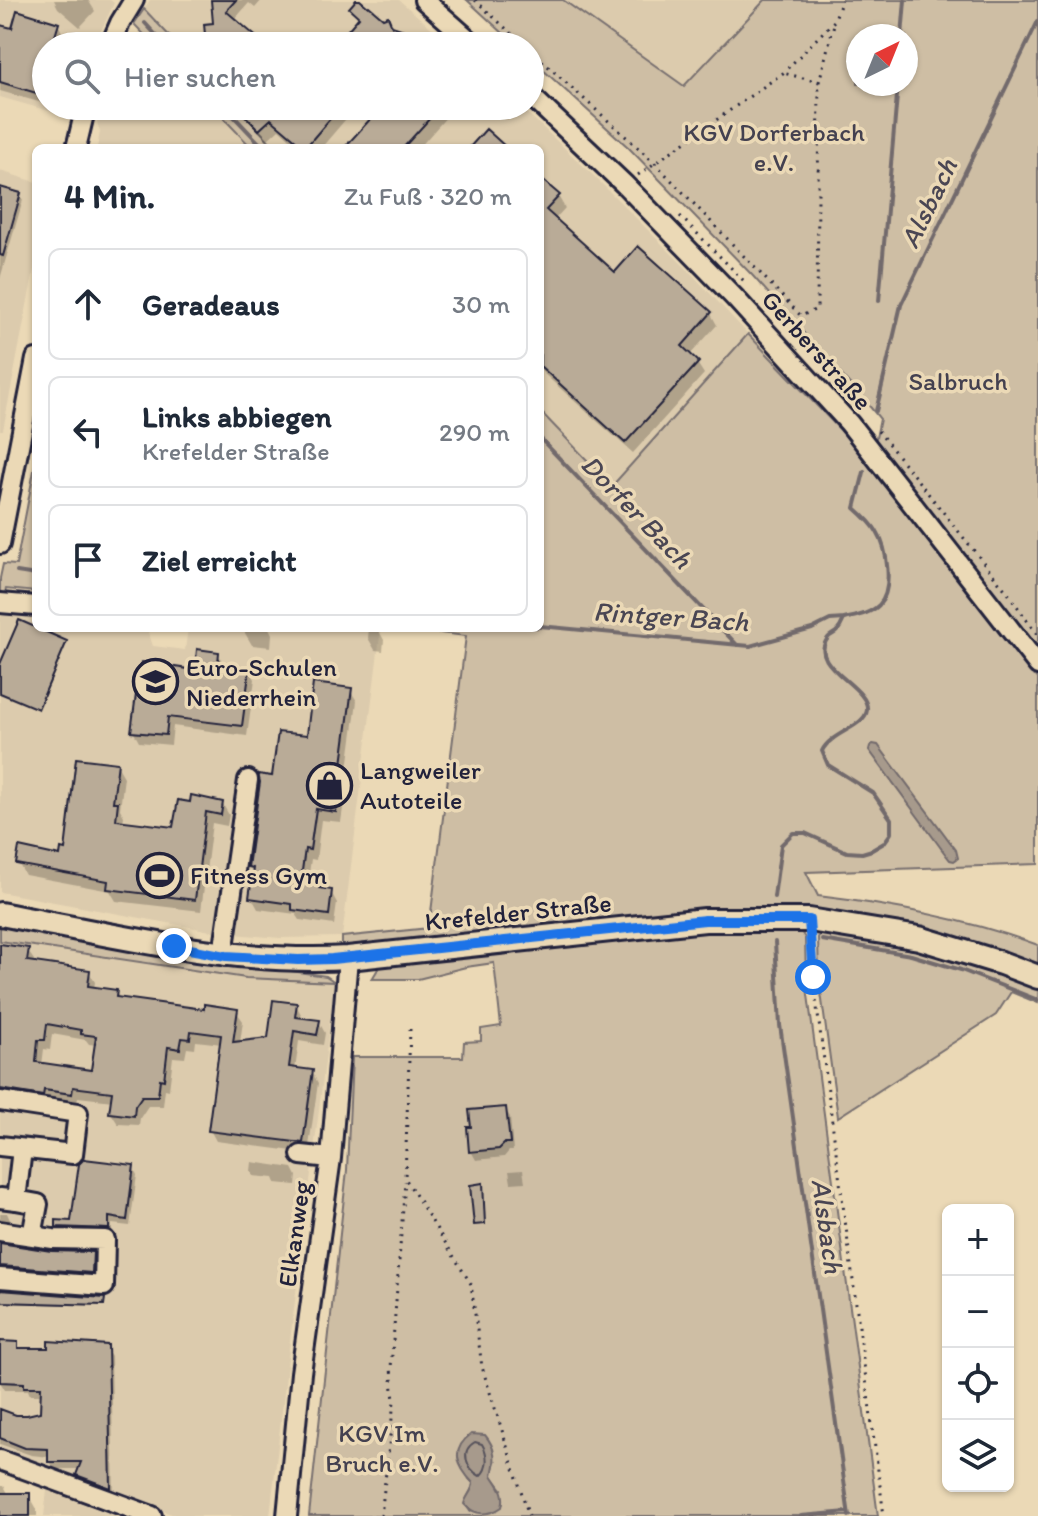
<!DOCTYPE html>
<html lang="de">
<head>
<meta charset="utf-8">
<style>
  body { margin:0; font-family:Itim,sans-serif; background:#f2f2f3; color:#1f2937 }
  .controls { position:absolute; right:24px; bottom:24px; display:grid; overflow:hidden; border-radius:12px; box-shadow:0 2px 6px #0004 }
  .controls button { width:72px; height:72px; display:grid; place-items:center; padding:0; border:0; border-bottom:2px solid #e0e1e3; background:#fff; color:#1f2937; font:40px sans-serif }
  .compass { position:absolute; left:846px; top:24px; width:72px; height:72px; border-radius:50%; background:#fff; box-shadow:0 2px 6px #0004; rotate:43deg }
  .stop { position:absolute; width:24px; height:24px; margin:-18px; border:6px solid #1a73e8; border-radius:50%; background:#fff }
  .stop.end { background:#1a73e8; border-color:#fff; box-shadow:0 2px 8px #0008 }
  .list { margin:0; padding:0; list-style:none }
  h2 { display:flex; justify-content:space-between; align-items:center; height:104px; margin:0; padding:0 32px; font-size:34px }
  h2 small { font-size:26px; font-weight:400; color:#747a83 }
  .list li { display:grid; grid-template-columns:52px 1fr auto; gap:24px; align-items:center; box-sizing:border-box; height:112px; margin:0 16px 16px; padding:0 16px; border:2px solid #e0e1e3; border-radius:12px }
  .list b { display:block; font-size:30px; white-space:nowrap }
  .list p { margin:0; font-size:26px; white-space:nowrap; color:#747a83 }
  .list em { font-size:26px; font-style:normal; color:#747a83 }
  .icon { flex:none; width:44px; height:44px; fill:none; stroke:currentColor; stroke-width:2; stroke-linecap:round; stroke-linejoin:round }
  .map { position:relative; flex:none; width:1038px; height:1516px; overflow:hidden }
  .search { position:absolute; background:#fff; box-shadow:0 2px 6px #0004; left:32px; top:32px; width:512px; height:88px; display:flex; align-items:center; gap:20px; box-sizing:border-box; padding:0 28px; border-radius:44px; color:#747a83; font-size:30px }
  .panel { position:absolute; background:#fff; box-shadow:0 2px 6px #0004; left:32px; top:144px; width:512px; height:488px; border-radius:12px }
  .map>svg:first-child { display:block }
  .built { fill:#dccbad }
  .green { fill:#cebea4; stroke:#787070; stroke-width:2; fill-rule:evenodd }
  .water { fill:#a79a8c; stroke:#726a6c; stroke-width:2 }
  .shadow { fill:#0003; fill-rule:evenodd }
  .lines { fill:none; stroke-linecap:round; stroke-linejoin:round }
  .shore { stroke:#57525b; stroke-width:2 }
  .stream { stroke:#726a6c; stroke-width:4 }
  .building { fill:#b9ab97; stroke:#22223b; stroke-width:2; fill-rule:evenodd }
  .minor-casing { stroke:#22223b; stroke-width:24 }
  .major-casing { stroke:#22223b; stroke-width:28 }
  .path { stroke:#22223b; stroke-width:3; stroke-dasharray:2 6; stroke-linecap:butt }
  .minor { stroke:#ebd9b6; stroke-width:18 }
  .major { stroke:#ebd9b6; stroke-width:22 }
  .route { stroke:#1a73e8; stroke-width:10 }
  .labels { text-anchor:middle; stroke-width:7; stroke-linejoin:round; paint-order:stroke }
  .park-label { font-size:26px; fill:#444150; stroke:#ebd9b6 }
  .street-label { font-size:26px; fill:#22223b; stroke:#ebd9b6 }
  .poi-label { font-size:26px; fill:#22223b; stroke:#ebd9b6; text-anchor:start }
  .water-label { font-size:28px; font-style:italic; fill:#4a4653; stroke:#ebd9b6 }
</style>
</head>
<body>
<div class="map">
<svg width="1038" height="1516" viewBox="0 0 1038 1516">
  <rect width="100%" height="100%" fill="#ebd9b6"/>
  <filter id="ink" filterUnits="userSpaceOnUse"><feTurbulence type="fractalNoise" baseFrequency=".0125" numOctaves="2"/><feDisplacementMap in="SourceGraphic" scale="16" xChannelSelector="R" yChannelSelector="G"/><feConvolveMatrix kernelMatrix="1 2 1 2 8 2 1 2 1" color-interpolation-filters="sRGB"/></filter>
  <g filter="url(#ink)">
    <path class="built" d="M 0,0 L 110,0 L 114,3 L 94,46 L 46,46 L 46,106 L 73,106 L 70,117 L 0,97 Z
      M 150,0 L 399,0 L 452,46 L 179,46 L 144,9 Z
      M 563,0 L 765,0 L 684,86 Z
      M 102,106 L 212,106 L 252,148 L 97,148 L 100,132 L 97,122 Z
      M 236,106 L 520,106 L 596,178 L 690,272 L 748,334 L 611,486 L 540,411 L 540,148 L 276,148 Z
      M 0,171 L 36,182 L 36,259 L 3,430 L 0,430 Z
      M 6,611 L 36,611 L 36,628 L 147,628 L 153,646 L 185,650 L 188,628 L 381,628 L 342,937 L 280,938 L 222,933 L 0,892 L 0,618 Z
      M 0,941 L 246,978 L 335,982 L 289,1349 L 270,1516 L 177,1516 L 0,1450 Z
      M 47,1490 L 115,1516 L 44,1516 Z"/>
    <path class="green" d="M 467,0 L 563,0 L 684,86 L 765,0 L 1038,0 L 1038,652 L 932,512 L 875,443 L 880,419 L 871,408 L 752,275 L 628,147 L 530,58 L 530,46 L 517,46 ZM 858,36 L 906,36 L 906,84 L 858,84 Z
      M 144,9 L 179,46 L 155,46 L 134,24 Z
      M 212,106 L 236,106 L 276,148 L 252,148 Z
      M 748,334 L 871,462 L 1004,632 L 1038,679 L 1038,864 L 806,872 L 818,896 C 893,905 967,919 1038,945 L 1038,964 L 961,939 L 767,911 L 665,913 L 526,932 L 342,948 L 342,937 L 429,928 L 466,636 L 400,628 L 540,628 L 540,411 L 612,486 Z
      M 36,460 L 36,592 L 6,589 L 0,609 L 0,578 L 3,564 L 16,565 Z
      M 0,922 L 185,956 L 326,976 L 335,982 L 246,978 L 0,941 Z
      M 768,929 L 801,932 L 805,938 L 806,980 L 878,1516 L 309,1516 L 347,1170 L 352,1057 L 463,1057 L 464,1042 L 481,1041 L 481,1029 L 501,1026 L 494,963 L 466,967 L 418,979 L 372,979 L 381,964 L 634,932 ZM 495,1462 L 491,1475 L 502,1489 L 470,1511 L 465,1504 C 466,1495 473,1491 473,1483 L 469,1479 Z
      M 821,931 C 895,945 969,959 1038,989 L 1038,1003 L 1011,992 L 996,1015 L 838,1117 L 819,978 L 818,938 Z"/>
    <path class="water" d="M 873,744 L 878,745 L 956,850 L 958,858 L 954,861 L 950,860 L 946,855 L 869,750 L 870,746 Z
      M 471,1434 L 485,1435 C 496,1448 496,1459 492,1475 C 499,1486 506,1493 502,1507 C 489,1516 475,1516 464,1504 C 466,1496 473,1491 473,1483 C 457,1466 450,1450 471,1434 Z"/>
    <path class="shadow" d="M 54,0 L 88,0 L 95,11 L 80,27 L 58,8 Z
      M 213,0 L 262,0 L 255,8 L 249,3 L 234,20 L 264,46 L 208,46 L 215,25 Z
      M 352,8 L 393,29 L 406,32 L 412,43 L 410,46 L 336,46 L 359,21 Z
      M 58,24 L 64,36 L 62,43 L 67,46 L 46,46 L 46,104 L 0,91 L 0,47 Z
      M 234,106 L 357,106 L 321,148 L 300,148 L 279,129 L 267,140 Z
      M 384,106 L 456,106 L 419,148 L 347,148 Z
      M 540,180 L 558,196 L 565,208 L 554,220 L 615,274 L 638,249 L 711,314 L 717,325 L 689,356 L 697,363 L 704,374 L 633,453 L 543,373 L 540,367 Z
      M 0,189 L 20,195 L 23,200 L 0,279 Z
      M 242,628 L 269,628 L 272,634 L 271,647 L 252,645 Z
      M 369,628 L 378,629 L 384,640 L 383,651 L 375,650 L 368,638 Z
      M 65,643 L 66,645 L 39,710 L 0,693 L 0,669 Z
      M 218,654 L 224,664 L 249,669 L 255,679 L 247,736 L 173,726 L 171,745 L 139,742 L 133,731 Z
      M 350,690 L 357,701 L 346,784 L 350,789 L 349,798 L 344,801 L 341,822 L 321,820 L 316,860 L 311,859 L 308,881 L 319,883 L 324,891 L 331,892 L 337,903 L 334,925 L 300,920 L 296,914 L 258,909 L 252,898 L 254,875 L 250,867 L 274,779 Z
      M 117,765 L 124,777 L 120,809 L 124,816 L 123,823 L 174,830 L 179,802 L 222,803 L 229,815 L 227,826 L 212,823 L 201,911 L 116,901 L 110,891 L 25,875 L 18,863 L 61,858 L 67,852 Z
      M 0,946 L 27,950 L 34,960 L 33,964 L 89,972 L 95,982 L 94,989 L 116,992 L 120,1000 L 206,1011 L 236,1011 L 243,1021 L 240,1043 L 270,1040 L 296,1005 L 302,1016 L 302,1020 L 319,1022 L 325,1033 L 323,1045 L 299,1041 L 295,1070 L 312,1072 L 318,1083 L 308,1153 L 216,1141 L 210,1130 L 222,1044 L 196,1041 L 195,1049 L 187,1048 L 185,1058 L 173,1057 L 169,1090 L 165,1089 L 163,1106 L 148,1106 L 140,1118 L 139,1125 L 118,1124 L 111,1113 L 113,1101 L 78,1097 L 77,1104 L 49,1099 L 0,1101 ZM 52,1034 L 86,1040 L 89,1044 L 97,1045 L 93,1072 L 42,1065 L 44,1049 L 50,1050 Z
      M 505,1109 L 510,1117 L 513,1151 L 509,1151 L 504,1157 L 476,1160 L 471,1151 Z
      M 252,1162 L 293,1168 L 297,1176 L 296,1185 L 276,1183 L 274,1178 L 253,1176 L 251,1171 Z
      M 133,1167 L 137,1175 L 130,1226 L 112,1224 L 112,1236 L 62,1234 L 58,1227 L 73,1223 Z
      M 523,1170 L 525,1182 L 511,1183 L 509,1171 Z
      M 0,1213 L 7,1213 L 10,1220 L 9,1226 L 0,1225 Z
      M 0,1244 L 51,1253 L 92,1254 L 95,1260 L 95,1279 L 0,1273 Z
      M 0,1292 L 103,1300 L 104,1306 L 0,1303 Z
      M 0,1343 L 17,1344 L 21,1350 L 106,1347 L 111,1356 L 114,1495 L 82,1483 L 78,1475 L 80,1469 L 54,1469 L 50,1461 L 50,1457 L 31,1455 L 0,1444 L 0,1408 L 4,1412 L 16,1417 L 42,1413 L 43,1395 L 30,1395 L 28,1390 L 5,1390 L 0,1382 Z
      M 0,1486 L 4,1486 L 9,1495 L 29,1495 L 37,1509 L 37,1516 L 0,1516 Z"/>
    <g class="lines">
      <path class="shore" d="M 475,1442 L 482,1444 C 488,1454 489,1468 480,1476 C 467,1469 459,1451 475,1442 Z"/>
      <path class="stream" d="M 145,23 L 166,46
        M 902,36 L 905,0
        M 224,106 L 264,148
        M 879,301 L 898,84
        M 876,411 L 901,305 L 1038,21
        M 540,438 L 737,645
        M 17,572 L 36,575
        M 540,626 L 750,646 L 812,629 L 830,620 L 844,619
        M 774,897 L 781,845 L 793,833 L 805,833 L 847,852 L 862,853 L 872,850 L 884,843 L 891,833 L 891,819 L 873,793 L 828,765 L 822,751 C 831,732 865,727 867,710 C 870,686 806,666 828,638 C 830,635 835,634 838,630 C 841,627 842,623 844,619 C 856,616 870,614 879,605 C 894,589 887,548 877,532 C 872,523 863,515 855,508 L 864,472
        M 822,940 L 911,955 L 961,970 L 1038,1000
        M 775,942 L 780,1025 L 849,1516
        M 801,1516 L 848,1512"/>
    </g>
    <path class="building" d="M 211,0 L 236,0 L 226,11 L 267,46 L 206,46 L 204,24 L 213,23 Z
      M 356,0 L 360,0 L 368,7 L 369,6 L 383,18 L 388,16 L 392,26 L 407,31 L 394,46 L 334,46 L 359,17 L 349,8 Z
      M 17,10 L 59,23 L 52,46 L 46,46 L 46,96 L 0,82 L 0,25 L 12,28 Z
      M 236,106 L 341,106 L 305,148 L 271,119 L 259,130 Z
      M 382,106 L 441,106 L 403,148 L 344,148 Z
      M 486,129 L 507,148 L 469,148 Z
      M 540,178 L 560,195 L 546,210 L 615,272 L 638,246 L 712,312 L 682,346 L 699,362 L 625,443 L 540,366 Z
      M 0,187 L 21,193 L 3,256 L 0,255 Z
      M 19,620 L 67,641 L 38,709 L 0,693 L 0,664 Z
      M 197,649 L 219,652 L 218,663 L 250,667 L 242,726 L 168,717 L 166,735 L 131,732 L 140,664 L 142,662 L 195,670 Z
      M 313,683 L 352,688 L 341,772 L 345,776 L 343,786 L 339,790 L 336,812 L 316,809 L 310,850 L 305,849 L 301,878 L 320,881 L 319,888 L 332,890 L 329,915 L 292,910 L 292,904 L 249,898 L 253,868 L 248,867 L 260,782 L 258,774 L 272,776 L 278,732 L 307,735 Z
      M 76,758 L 118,763 L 113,802 L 118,802 L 116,820 L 173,827 L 178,800 L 190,802 L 191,795 L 223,802 L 221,815 L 206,812 L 195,900 L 107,889 L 108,881 L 16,864 L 19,847 L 60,856 L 61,849 L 65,850 Z
      M 0,944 L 29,948 L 27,961 L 90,970 L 88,986 L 117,990 L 116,997 L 204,1009 L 204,1004 L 238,1009 L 233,1042 L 268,1038 L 273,1000 L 297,1003 L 295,1017 L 320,1020 L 317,1035 L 294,1031 L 289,1067 L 313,1070 L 303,1143 L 208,1131 L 221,1035 L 191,1031 L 190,1039 L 182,1038 L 180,1049 L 168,1047 L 164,1080 L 160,1079 L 158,1096 L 142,1096 L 135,1106 L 134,1116 L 109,1113 L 112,1092 L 73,1087 L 72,1094 L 44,1090 L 43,1096 L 0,1089 ZM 47,1024 L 81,1030 L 81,1034 L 96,1036 L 91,1070 L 36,1062 L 38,1040 L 45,1040 Z
      M 506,1107 L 510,1143 L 505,1143 L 499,1149 L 469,1152 L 467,1127 L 471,1127 L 469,1110 Z
      M 84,1159 L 134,1165 L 127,1220 L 109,1217 L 109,1229 L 56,1227 L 56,1220 L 71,1221 L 79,1164 Z
      M 483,1183 L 485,1224 L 474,1225 L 470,1185 Z
      M 0,1243 L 51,1251 L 93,1252 L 92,1273 L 0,1266 Z
      M 0,1290 L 105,1298 L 104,1305 L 0,1302 Z
      M 0,1341 L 18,1342 L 18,1348 L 48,1348 L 48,1341 L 108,1345 L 111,1488 L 76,1475 L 81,1462 L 48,1462 L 48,1449 L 25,1448 L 0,1438 L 0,1409 L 16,1415 L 27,1415 L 40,1412 L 41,1387 L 24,1387 L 24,1383 L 0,1382 Z
      M 0,1493 L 30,1493 L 30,1516 L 0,1516 Z"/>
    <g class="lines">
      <defs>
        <path id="minor" d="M 424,0 L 476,46
          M 110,46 L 120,23 L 134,0
          M 530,95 L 625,185 L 735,298 L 849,423 L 1038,665
          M 76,148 L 86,106
          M 0,544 L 36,359
          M 0,603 L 36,606
          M 226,956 L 225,940 L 248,780
          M 0,1101 L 78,1113 L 73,1154 L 0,1146
          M 301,1155 L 331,1158
          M 0,1198 L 16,1200 L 22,1149
          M 16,1200 L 38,1204 L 32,1236
          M 0,1231 L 53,1239 L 105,1240 L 104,1286 L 0,1278
          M 0,1460 L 152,1516
          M 287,1516 L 301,1373 L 331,1158 L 348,958"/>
        <path id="major" d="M 0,914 C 115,935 231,965 348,958 L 705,920 L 809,920 L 919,938 L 1001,963 L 1038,977"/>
      </defs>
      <use href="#minor" class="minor-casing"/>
      <use href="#major" class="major-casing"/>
      <path class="path" d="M 475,0 L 525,46
        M 491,38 L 500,46
        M 530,50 L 655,163 L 801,316 L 817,309 L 819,82 L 783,73
        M 819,82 L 834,24
        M 638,175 L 783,73 L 834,21 L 842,0
        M 680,216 L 745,282
        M 878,431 L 1008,593 L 1038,636
        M 810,937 L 813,977 L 884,1516
        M 410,1029 L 405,1178 L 471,1284 L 482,1367 L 529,1516
        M 381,1516 L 394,1401 L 391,1368 L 405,1181"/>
      <use href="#minor" class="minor"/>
      <use href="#major" class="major"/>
    </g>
  </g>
  <g class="lines" filter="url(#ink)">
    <path class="route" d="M 174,946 L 226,956 L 298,960 L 332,959 L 705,920 L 809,920 L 813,977"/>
  </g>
  <defs>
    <symbol id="university-ring" viewBox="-11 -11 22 22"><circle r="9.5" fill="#ebd9b6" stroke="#22223b" stroke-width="1.5"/><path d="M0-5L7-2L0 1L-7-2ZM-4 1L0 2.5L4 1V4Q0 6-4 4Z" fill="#22223b"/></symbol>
    <symbol id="shop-ring" viewBox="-11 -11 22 22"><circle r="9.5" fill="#ebd9b6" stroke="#22223b" stroke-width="1.5"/><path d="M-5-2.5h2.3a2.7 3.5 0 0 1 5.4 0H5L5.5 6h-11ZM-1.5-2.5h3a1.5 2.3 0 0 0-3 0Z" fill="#22223b"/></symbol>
    <symbol id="stadium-ring" viewBox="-11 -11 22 22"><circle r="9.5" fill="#ebd9b6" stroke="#22223b" stroke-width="1.5"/><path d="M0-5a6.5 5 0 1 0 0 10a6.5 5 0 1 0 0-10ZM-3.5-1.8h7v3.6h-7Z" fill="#22223b"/></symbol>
  </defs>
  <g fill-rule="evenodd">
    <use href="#university-ring" x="130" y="656" width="51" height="51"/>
    <use href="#shop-ring" x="304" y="760" width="51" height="51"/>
    <use href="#stadium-ring" x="134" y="850" width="51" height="51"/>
  </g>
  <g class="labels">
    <g class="park-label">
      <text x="774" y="141">KGV Dorferbach<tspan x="774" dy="30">e.V.</tspan></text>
      <text x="958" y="390">Salbruch</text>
      <text x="382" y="1442">KGV Im<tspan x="382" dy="30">Bruch e.V.</tspan></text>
    </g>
    <g class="street-label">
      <text transform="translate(817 350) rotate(48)" y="9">Gerberstraße</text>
      <text transform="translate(518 912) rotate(-6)" y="9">Krefelder Straße</text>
      <text transform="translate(294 1234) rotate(-82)" y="9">Elkanweg</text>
    </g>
    <g class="poi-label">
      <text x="186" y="676">Euro-Schulen<tspan x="186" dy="30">Niederrhein</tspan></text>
      <text x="360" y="779">Langweiler<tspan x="360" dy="30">Autoteile</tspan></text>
      <text x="190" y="884">Fitness Gym</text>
    </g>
    <g class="water-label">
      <text transform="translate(928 203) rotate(-64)" y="10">Alsbach</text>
      <text transform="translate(637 511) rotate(46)" y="10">Dorfer Bach</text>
      <text transform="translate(671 616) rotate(4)" y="10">Rintger Bach</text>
      <text transform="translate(828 1226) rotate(82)" y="10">Alsbach</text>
    </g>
  </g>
</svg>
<div class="controls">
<button>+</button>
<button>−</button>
<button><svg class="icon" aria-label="locate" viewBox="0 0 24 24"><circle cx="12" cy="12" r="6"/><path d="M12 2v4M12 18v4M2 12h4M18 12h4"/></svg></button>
<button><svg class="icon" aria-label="layers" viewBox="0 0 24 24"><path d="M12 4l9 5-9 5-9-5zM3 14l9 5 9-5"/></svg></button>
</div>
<svg class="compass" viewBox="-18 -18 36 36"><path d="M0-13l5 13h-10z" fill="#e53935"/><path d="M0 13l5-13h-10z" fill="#747a83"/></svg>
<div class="stop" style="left:813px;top:977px"></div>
<div class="stop end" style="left:174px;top:946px"></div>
<div class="search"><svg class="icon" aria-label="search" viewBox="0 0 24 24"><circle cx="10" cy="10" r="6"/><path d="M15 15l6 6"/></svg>Hier suchen</div>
<section class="panel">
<h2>4 Min.<small>Zu Fuß · 320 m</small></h2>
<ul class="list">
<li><svg class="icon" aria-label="ahead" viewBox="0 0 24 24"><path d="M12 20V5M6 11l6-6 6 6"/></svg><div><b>Geradeaus</b></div><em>30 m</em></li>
<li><svg class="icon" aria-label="left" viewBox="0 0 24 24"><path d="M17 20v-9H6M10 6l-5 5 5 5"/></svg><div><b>Links abbiegen</b><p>Krefelder Straße</p></div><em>290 m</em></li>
<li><svg class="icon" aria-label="arrive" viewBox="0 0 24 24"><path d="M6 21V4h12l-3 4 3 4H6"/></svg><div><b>Ziel erreicht</b></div></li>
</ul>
</section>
</div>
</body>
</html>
